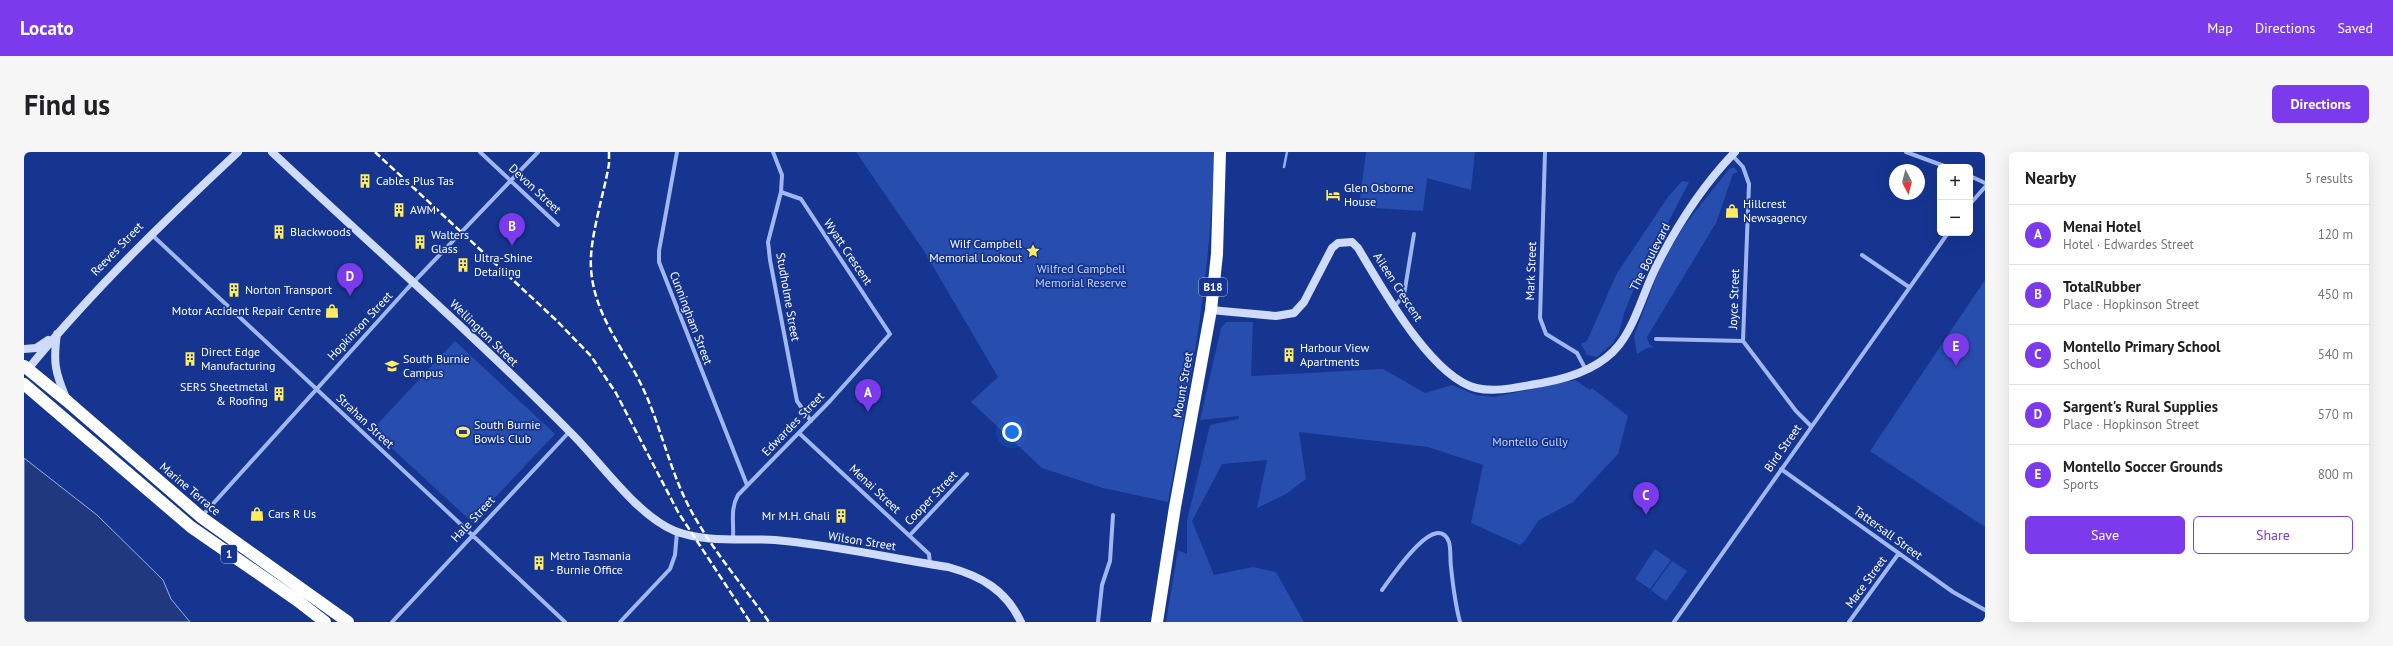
<!DOCTYPE html>
<html lang="en">
<head>
<meta charset="utf-8">
<style>
  body { margin:0; font-family:"PT Sans",sans-serif; background:#f6f6f6; color:#202124 }
  .controls { position:absolute; right:12px; top:12px; display:grid; overflow:hidden; border-radius:6px; box-shadow:0 4px 16px #0002 }
  .controls button { width:36px; height:36px; display:grid; place-items:center; padding:0; border:0; border-bottom:1px solid #e0e0e0; background:#fff; color:#202124; font:20px sans-serif }
  .compass { position:absolute; left:1865px; top:12px; width:36px; height:36px; border-radius:50%; background:#fff; box-shadow:0 4px 16px #0002; rotate:173deg }
  .you { position:absolute; left:988px; top:280px; width:14px; height:14px; margin:-10px; border:3px solid #fff; border-radius:50%; background:#1a73e8; box-shadow:0 0 0 6px #1a73e833 }
  .badge { display:grid; place-items:center; width:26px; height:26px; border-radius:50%; background:#7c3aed; color:#fff; font-size:13px; font-weight:700 }
  .pin { position:absolute; translate:-50% -33px; filter:drop-shadow(0 1px 2px #0008) }
  .pin::after { content:''; position:absolute; top:21px; width:14px; height:12px; background:inherit; clip-path:polygon(0 0,100% 0,50% 100%) }
  .list { margin:0; padding:0; list-style:none }
  h2 { display:flex; justify-content:space-between; align-items:center; height:52px; margin:0; padding:0 16px; font-size:17px }
  h2 small { font-size:13px; font-weight:400; color:#757577 }
  .list li { display:grid; grid-template-columns:26px 1fr auto; gap:12px; align-items:center; box-sizing:border-box; height:60px; padding:0 16px; border-top:1px solid #e0e0e0 }
  .list b { display:block; font-size:15px; white-space:nowrap }
  .list p { margin:0; font-size:13px; white-space:nowrap; color:#757577 }
  .list em { font-size:13px; font-style:normal; color:#757577 }
  .actions { display:flex; gap:8px; padding:12px 16px }
  .actions a { flex:1; padding:9px 0; border:1px solid #7c3aed; border-radius:6px; text-align:center; font-size:14px; color:#7c3aed }
  .actions .main { background:#7c3aed; color:#fff }
  .map { position:relative; flex:none; width:1961px; height:470px; overflow:hidden; border-radius:6px }
  header { display:flex; align-items:center; gap:24px; box-sizing:border-box; height:56px; padding:0 20px; background:#7c3aed; color:#fff }
  header strong { font-size:19px }
  nav { display:flex; gap:22px; margin-inline-start:auto; font-size:14px }
  .intro { display:flex; align-items:center; justify-content:space-between; box-sizing:border-box; height:96px; padding:0 24px }
  h1 { margin:0; font-size:28px }
  .button { padding:10px 18px; border-radius:6px; background:#7c3aed; color:#fff; font-size:14px; font-weight:700 }
  main { display:flex; gap:24px; padding:0 24px }
  aside { flex:1; background:#fff; border-radius:6px; box-shadow:0 4px 16px #0002 }
  .map>svg:first-child { display:block }
  .green { fill:#274daf }
  .water { fill:#20387d; stroke:#93aff4 }
  .lines { fill:none; stroke-linecap:round; stroke-linejoin:round }
  .stream { stroke:#93aff4; stroke-width:2.5 }
  .street { stroke:#a1b7f1; stroke-width:4 }
  .secondary { stroke:#cfdbfb; stroke-width:8 }
  .highway { stroke:#fff; stroke-width:12 }
  .rail { stroke:#fff; stroke-width:2.5; stroke-dasharray:7 3; stroke-linecap:butt }
  .labels { text-anchor:middle; stroke-width:3.5; stroke-linejoin:round; paint-order:stroke }
  .shield { fill:#153590; stroke:#b9c2de; stroke-width:1 }
  .shield-label { font-size:11px; font-weight:bold; fill:#fff }
  .poi-label { font-size:12px; fill:#fff; stroke:#153590; text-anchor:start }
  .street-label { font-size:12px; fill:#fff; stroke:#153590 }
  .park-label { font-size:12px; fill:#c8d6fc; stroke:#153590 }
</style>
</head>
<body>
<header>
<strong>Locato</strong>
<nav><a>Map</a><a>Directions</a><a>Saved</a></nav>
</header>
<div class="intro"><h1>Find us</h1><a class="button">Directions</a></div>
<main>
<div class="map">
<svg width="1961" height="470" viewBox="0 0 1961 470">
  <rect width="100%" height="100%" fill="#153590"/>
  <path class="green" d="M 832,0 L 1190,0 C 1188,118 1166,235 1144,350 L 1079,336 L 1018,316 L 947,250 L 974,225 L 900,99 Z
    M 1342,0 L 1451,0 L 1447,38 L 1403,26 L 1399,59 L 1335,55 Z
    M 1710,15 L 1714,20 L 1709,22 L 1692,71 L 1623,185 L 1625,192 L 1630,195 L 1623,196 L 1613,202 L 1610,184 L 1637,112 L 1660,74 L 1705,17 Z
    M 1658,29 L 1665,30 L 1609,139 L 1600,161 L 1595,181 L 1588,192 L 1573,205 L 1563,203 L 1557,192 L 1563,189 L 1593,121 L 1644,45 Z
    M 1961,128 L 1961,375 L 1846,299 Z
    M 1202,170 L 1229,170 L 1227,224 L 1359,217 L 1401,241 L 1428,233 L 1452,243 L 1470,245 L 1551,228 L 1566,238 L 1568,236 L 1604,264 L 1594,302 L 1549,350 L 1515,368 L 1500,390 L 1496,393 L 1447,371 L 1459,313 L 1404,295 L 1275,280 L 1282,327 L 1262,342 L 1233,356 L 1243,308 L 1198,312 L 1168,369 L 1190,423 L 1229,415 L 1252,420 L 1280,470 L 1142,470 L 1154,398 L 1163,402 L 1163,369 L 1186,273 L 1214,267 L 1215,264 L 1176,268 L 1197,176 Z
    M 431,189 L 531,282 L 448,370 L 348,278 Z
    M 1631,397 L 1647,408 L 1626,437 L 1611,427 Z
    M 1648,409 L 1663,419 L 1642,449 L 1627,438 Z"/>
  <path class="water" d="M 0,306 L 73,363 L 139,428 L 147,447 L 166,470 L 0,470 Z"/>
  <g class="lines">
    <path class="stream" d="M 1260,15 L 1263,0"/>
    <path class="street" d="M 456,0 L 534,73
      M 653,0 L 635,99 L 635,110 L 723,333
      M 749,0 L 758,23 L 757,40 L 744,90 L 746,108 L 773,249 L 787,269
      M 1521,0 L 1516,166 L 1522,182 L 1553,201 L 1562,218
      M 1882,0 L 1923,15
      M 1708,3 L 1719,15 L 1725,32 L 1719,189 L 1772,259 L 1787,274
      M 1946,24 L 1961,31
      M 1946,52 L 1961,35
      M 127,82 L 541,470
      M 1838,103 L 1885,135
      M 1370,155 L 1380,143 L 1390,82
      M 1632,187 L 1719,189
      M 775,281 L 905,402 L 906,412
      M 1757,317 L 1929,440 L 1961,458
      M 178,364 L 383,137 L 514,0
      M 886,383 L 943,322
      M 709,386 C 710,370 706,357 714,343 L 806,249 L 866,182 L 777,47 L 757,40
      M 1358,438 C 1365,429 1412,356 1425,390 C 1427,397 1426,408 1427,415 C 1429,434 1431,452 1436,470
      M 368,470 L 546,279
      M 596,470 L 646,417 L 651,403 L 653,380
      M 1074,470 L 1078,433 L 1086,409 L 1089,363
      M 1650,470 L 1924,81
      M 1825,470 L 1875,401"/>
    <path class="secondary" d="M 248,0 C 347,93 450,183 546,280 C 577,310 612,363 651,379 C 682,391 719,386 751,388 C 809,393 866,406 924,415 C 957,424 982,438 997,470
      M 1187,158 L 1252,164 L 1270,161 L 1280,150 L 1308,96 L 1314,91 L 1328,90 L 1334,96 C 1357,134 1407,225 1452,236 C 1474,241 1497,234 1518,231 C 1546,226 1577,216 1595,193 C 1613,170 1620,137 1634,111 C 1654,72 1680,32 1711,0
      M 33,182 C 29,210 31,220 42,246
      M 0,197 L 12,196 L 24,188
      M 4,217 C 68,139 140,69 214,0"/>
    <path class="highway" d="M 0,214 L 43,249 L 177,365 L 324,470
      M 0,232 L 167,375 L 274,449 L 301,470
      M 1133,470 L 1151,355 L 1187,158 L 1193,102 L 1196,0"/>
    <path class="rail" d="M 351,0 L 532,168 L 567,204 L 592,241 L 654,360 L 726,470
      M 585,0 L 585,12 C 580,42 565,87 567,116 C 570,166 603,199 622,243 C 639,282 648,326 670,364 C 691,401 720,435 745,470"/>
  </g>
  <defs>
    <symbol id="building-bare" viewBox="-9 -9 18 18"><path d="M-4-6H4V6H1V3H-1V6H-4ZM-2.5-4.3h1.7v1.8h-1.7ZM.8-4.3h1.7v1.8H.8ZM-2.5-1h1.7V.8h-1.7ZM.8-1h1.7V.8H.8Z" fill="#ffec60" stroke="#153590" stroke-width="2.5" paint-order="stroke"/></symbol>
    <symbol id="hotel-bare" viewBox="-9 -9 18 18"><path d="M-6-4.5h1.5V1H6V5H4.5V3h-9V5H-6ZM-4 0a1.8 1.8 0 1 1 3.6 0ZM.5 0V-2.5h3Q6-2.5 6 0Z" fill="#ffec60" stroke="#153590" stroke-width="2.5" paint-order="stroke"/></symbol>
    <symbol id="shop-bare" viewBox="-9 -9 18 18"><path d="M-5-2.5h2.3a2.7 3.5 0 0 1 5.4 0H5L5.5 6h-11ZM-1.5-2.5h3a1.5 2.3 0 0 0-3 0Z" fill="#ffec60" stroke="#153590" stroke-width="2.5" paint-order="stroke"/></symbol>
    <symbol id="sight-bare" viewBox="-9 -9 18 18"><path d="M0-6L1.8-2.2L6-1.7L2.9 1.2L3.7 5.4L0 3.3L-3.7 5.4L-2.9 1.2L-6-1.7L-1.8-2.2Z" fill="#ffec60" stroke="#153590" stroke-width="2.5" paint-order="stroke"/></symbol>
    <symbol id="university-bare" viewBox="-9 -9 18 18"><path d="M0-5L7-2L0 1L-7-2ZM-4 1L0 2.5L4 1V4Q0 6-4 4Z" fill="#ffec60" stroke="#153590" stroke-width="2.5" paint-order="stroke"/></symbol>
    <symbol id="stadium-bare" viewBox="-9 -9 18 18"><path d="M0-5a6.5 5 0 1 0 0 10a6.5 5 0 1 0 0-10ZM-3.5-1.8h7v3.6h-7Z" fill="#ffec60" stroke="#153590" stroke-width="2.5" paint-order="stroke"/></symbol>
  </defs>
  <g fill-rule="evenodd">
    <use href="#building-bare" x="331" y="19" width="20" height="20"/>
    <use href="#hotel-bare" x="1299" y="33" width="20" height="20"/>
    <use href="#building-bare" x="365" y="48" width="20" height="20"/>
    <use href="#shop-bare" x="1698" y="49" width="20" height="20"/>
    <use href="#building-bare" x="245" y="70" width="20" height="20"/>
    <use href="#building-bare" x="386" y="80" width="20" height="20"/>
    <use href="#sight-bare" x="999" y="89" width="20" height="20"/>
    <use href="#building-bare" x="429" y="103" width="20" height="20"/>
    <use href="#building-bare" x="200" y="128" width="20" height="20"/>
    <use href="#shop-bare" x="298" y="149" width="20" height="20"/>
    <use href="#building-bare" x="1255" y="193" width="20" height="20"/>
    <use href="#building-bare" x="156" y="197" width="20" height="20"/>
    <use href="#university-bare" x="358" y="204" width="20" height="20"/>
    <use href="#building-bare" x="245" y="232" width="20" height="20"/>
    <use href="#stadium-bare" x="429" y="270" width="20" height="20"/>
    <use href="#shop-bare" x="223" y="352" width="20" height="20"/>
    <use href="#building-bare" x="807" y="354" width="20" height="20"/>
    <use href="#building-bare" x="505" y="401" width="20" height="20"/>
  </g>
  <g class="labels">
    <g class="shield">
      <rect x="1175" y="126" width="28" height="18" rx="3"/>
      <rect x="197" y="393" width="16" height="18" rx="3"/>
    </g>
    <g class="shield-label">
      <text x="1189" y="139">B18</text>
      <text x="205" y="406">1</text>
    </g>
    <g class="poi-label">
      <text x="352" y="33">Cables Plus Tas</text>
      <text x="1320" y="40">Glen Osborne<tspan x="1320" dy="14">House</tspan></text>
      <text x="1719" y="56">Hillcrest<tspan x="1719" dy="14">Newsagency</tspan></text>
      <text x="386" y="62">AWM</text>
      <text x="266" y="84">Blackwoods</text>
      <text x="407" y="87">Walters<tspan x="407" dy="14">Glass</tspan></text>
      <text x="998" y="96" text-anchor="end">Wilf Campbell<tspan x="998" dy="14">Memorial Lookout</tspan></text>
      <text x="450" y="110">Ultra-Shine<tspan x="450" dy="14">Detailing</tspan></text>
      <text x="221" y="142">Norton Transport</text>
      <text x="297" y="163" text-anchor="end">Motor Accident Repair Centre</text>
      <text x="1276" y="200">Harbour View<tspan x="1276" dy="14">Apartments</tspan></text>
      <text x="177" y="204">Direct Edge<tspan x="177" dy="14">Manufacturing</tspan></text>
      <text x="379" y="211">South Burnie<tspan x="379" dy="14">Campus</tspan></text>
      <text x="244" y="239" text-anchor="end">SERS Sheetmetal<tspan x="244" dy="14">&amp; Roofing</tspan></text>
      <text x="450" y="277">South Burnie<tspan x="450" dy="14">Bowls Club</tspan></text>
      <text x="244" y="366">Cars R Us</text>
      <text x="806" y="368" text-anchor="end">Mr M.H. Ghali</text>
      <text x="526" y="408">Metro Tasmania<tspan x="526" dy="14">- Burnie Office</tspan></text>
    </g>
    <g class="street-label">
      <text transform="translate(511 37) rotate(43)" y="4">Devon Street</text>
      <text transform="translate(93 97) rotate(-46)" y="4">Reeves Street</text>
      <text transform="translate(824 100) rotate(56)" y="4">Wyatt Crescent</text>
      <text transform="translate(1626 105) rotate(-63)" y="4">The Boulevard</text>
      <text transform="translate(1507 119) rotate(-88)" y="4">Mark Street</text>
      <text transform="translate(1374 135) rotate(57)" y="4">Aileen Crescent</text>
      <text transform="translate(764 145) rotate(80)" y="4">Studholme Street</text>
      <text transform="translate(1710 147) rotate(-88)" y="4">Joyce Street</text>
      <text transform="translate(667 166) rotate(69)" y="4">Cunningham Street</text>
      <text transform="translate(336 174) rotate(-47)" y="4">Hopkinson Street</text>
      <text transform="translate(460 181) rotate(44)" y="4">Wellington Street</text>
      <text transform="translate(1159 233) rotate(-80)" y="4">Mount Street</text>
      <text transform="translate(341 269) rotate(43)" y="4">Strahan Street</text>
      <text transform="translate(769 272) rotate(-46)" y="4">Edwardes Street</text>
      <text transform="translate(1759 296) rotate(-55)" y="4">Bird Street</text>
      <text transform="translate(166 337) rotate(40)" y="4">Marine Terrace</text>
      <text transform="translate(851 337) rotate(43)" y="4">Menai Street</text>
      <text transform="translate(907 346) rotate(-46)" y="4">Cooper Street</text>
      <text transform="translate(449 367) rotate(-47)" y="4">Hale Street</text>
      <text transform="translate(1864 381) rotate(36)" y="4">Tattersall Street</text>
      <text transform="translate(838 389) rotate(9)" y="4">Wilson Street</text>
      <text transform="translate(1842 430) rotate(-54)" y="4">Mace Street</text>
    </g>
    <g class="park-label">
      <text x="1057" y="121">Wilfred Campbell<tspan x="1057" dy="14">Memorial Reserve</tspan></text>
      <text x="1506" y="294">Montello Gully</text>
    </g>
  </g>
</svg>
<div class="controls">
<button>+</button>
<button>−</button>
</div>
<svg class="compass" viewBox="-18 -18 36 36"><path d="M0-13l5 13h-10z" fill="#e53935"/><path d="M0 13l5-13h-10z" fill="#757577"/></svg>
<div class="you"></div>
<div class="pin badge" style="left:844px;top:260px">A</div>
<div class="pin badge" style="left:488px;top:94px">B</div>
<div class="pin badge" style="left:1622px;top:363px">C</div>
<div class="pin badge" style="left:326px;top:144px">D</div>
<div class="pin badge" style="left:1932px;top:214px">E</div>
</div>
<aside>
<h2>Nearby<small>5 results</small></h2>
<ul class="list">
<li><span class="badge">A</span><div><b>Menai Hotel</b><p>Hotel · Edwardes Street</p></div><em>120 m</em></li>
<li><span class="badge">B</span><div><b>TotalRubber</b><p>Place · Hopkinson Street</p></div><em>450 m</em></li>
<li><span class="badge">C</span><div><b>Montello Primary School</b><p>School</p></div><em>540 m</em></li>
<li><span class="badge">D</span><div><b>Sargent's Rural Supplies</b><p>Place · Hopkinson Street</p></div><em>570 m</em></li>
<li><span class="badge">E</span><div><b>Montello Soccer Grounds</b><p>Sports</p></div><em>800 m</em></li>
</ul>
<div class="actions"><a class="main">Save</a><a>Share</a></div>
</aside>
</main>
</body>
</html>
